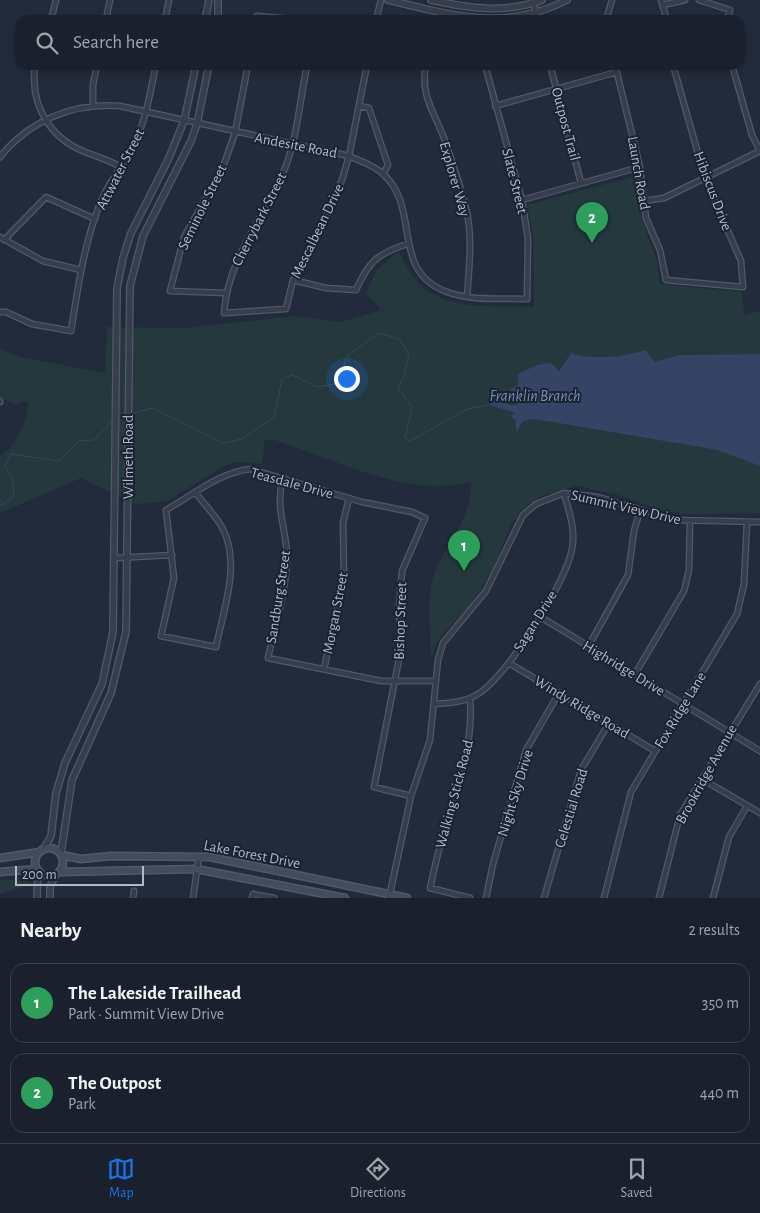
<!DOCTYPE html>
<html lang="en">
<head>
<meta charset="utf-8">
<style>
  body { margin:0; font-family:"Alegreya Sans",sans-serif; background:#272d39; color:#f1f3f6 }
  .scale { position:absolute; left:15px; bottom:12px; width:129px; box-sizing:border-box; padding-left:5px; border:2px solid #b1b8c8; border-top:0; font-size:14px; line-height:18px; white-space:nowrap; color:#b1b8c8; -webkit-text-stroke:4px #1b2231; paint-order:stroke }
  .you { position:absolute; left:346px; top:378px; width:18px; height:18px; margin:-12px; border:4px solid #fff; border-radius:50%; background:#1a73e8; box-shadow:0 0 0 8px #1a73e833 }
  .badge { display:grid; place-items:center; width:32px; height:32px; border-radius:50%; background:#1a73e8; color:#fff; font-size:16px; font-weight:700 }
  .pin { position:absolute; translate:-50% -41px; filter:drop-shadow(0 1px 2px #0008) }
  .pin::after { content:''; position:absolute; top:26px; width:18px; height:15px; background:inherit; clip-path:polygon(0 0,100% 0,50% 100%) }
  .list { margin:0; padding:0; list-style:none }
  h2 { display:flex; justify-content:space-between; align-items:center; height:65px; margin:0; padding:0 20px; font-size:21px }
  h2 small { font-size:16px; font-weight:400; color:#9fa3aa }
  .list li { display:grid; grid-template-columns:32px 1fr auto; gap:15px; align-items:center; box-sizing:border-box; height:80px; margin:0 10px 10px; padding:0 10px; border:1px solid #383e49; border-radius:15px }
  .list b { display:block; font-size:19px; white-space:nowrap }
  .list p { margin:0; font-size:16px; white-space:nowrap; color:#9fa3aa }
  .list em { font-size:16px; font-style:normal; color:#9fa3aa }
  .icon { flex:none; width:28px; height:28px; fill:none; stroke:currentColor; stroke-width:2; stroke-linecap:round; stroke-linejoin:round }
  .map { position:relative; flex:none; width:760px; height:898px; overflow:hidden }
  .search { position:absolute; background:#1a202d; box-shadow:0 2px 8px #0003; left:15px; right:15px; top:15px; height:55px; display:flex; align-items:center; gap:12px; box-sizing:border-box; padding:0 18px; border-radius:15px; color:#9fa3aa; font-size:19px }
  .sheet { height:245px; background:#1a202d }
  nav { display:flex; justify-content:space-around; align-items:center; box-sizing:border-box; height:70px; border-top:1px solid #383e49; background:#1a202d; font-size:14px; color:#9fa3aa }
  nav a { display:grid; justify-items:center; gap:2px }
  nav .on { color:#1a73e8 }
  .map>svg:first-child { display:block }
  .green { fill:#24383d }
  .water { fill:#354464 }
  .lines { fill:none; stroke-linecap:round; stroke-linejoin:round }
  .stream { stroke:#354464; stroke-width:1 }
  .minor-casing { stroke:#515867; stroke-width:7 }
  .tertiary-casing { stroke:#515867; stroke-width:8 }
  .secondary-casing { stroke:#515867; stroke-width:9 }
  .minor { stroke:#363d4c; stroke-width:4.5 }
  .tertiary { stroke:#363d4c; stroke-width:5.5 }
  .secondary { stroke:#444b5f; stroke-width:6 }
  .labels { text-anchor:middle; stroke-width:4; stroke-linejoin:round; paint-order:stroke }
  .street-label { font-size:15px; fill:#b1b8c8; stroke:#1b2231 }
  .water-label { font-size:16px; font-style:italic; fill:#788bb1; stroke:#1b2231 }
</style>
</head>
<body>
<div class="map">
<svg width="760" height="898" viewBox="0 0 760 898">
  <rect width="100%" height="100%" fill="#222b3c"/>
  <path class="green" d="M 639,175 L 642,220 L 657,261 L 660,284 L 742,292 L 744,315 L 760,311 L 760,354 L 679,355 L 655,362 L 644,350 C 625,357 590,360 571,353 L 559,371 L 518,385 L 515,393 L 519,404 L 511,405 L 495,400 L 490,405 L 516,413 L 510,415 L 515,420 L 518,432 L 522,422 L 531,419 L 552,422 L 717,450 L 760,466 L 760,513 L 685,514 L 664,511 L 618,495 L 577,486 L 540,496 L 523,508 L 512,523 L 492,571 L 470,606 L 443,634 L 436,644 L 431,660 C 431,633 425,598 435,572 C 447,542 472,518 471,483 C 458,484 445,486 432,486 C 382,484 323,456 275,440 L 265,440 L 262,464 L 238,462 L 226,465 L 169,500 L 159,502 L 135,504 L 81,478 L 0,513 L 0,456 C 18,444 26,424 28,403 L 24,401 L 16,405 L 0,397 L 0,350 L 21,357 L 105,373 L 107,327 L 183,328 L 295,316 L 341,322 L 381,310 L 366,293 L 377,269 L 399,252 C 405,263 411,275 420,284 C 447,312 499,305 534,307 L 533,236 L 527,205 Z
    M 0,880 L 25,880 L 33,884 L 0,894 Z"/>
  <path class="water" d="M 645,350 L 655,362 L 679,355 L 760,354 L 760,466 L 717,450 L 552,422 L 531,419 L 522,422 L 517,433 L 515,420 L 510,416 L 515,413 L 489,405 L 495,400 L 511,405 L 518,404 L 515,393 L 509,390 L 518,385 L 518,374 L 537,365 L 551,363 L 559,371 L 571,353 C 590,360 625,357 645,350 Z"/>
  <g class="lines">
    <path class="stream" d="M 131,414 L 152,408 L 223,443 L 242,439 L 274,417 L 282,379 L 293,375 L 316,387 L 335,384 L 339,380 L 347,356 L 379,333 L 399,339 L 409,354 L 404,376 L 398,388 L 412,407 L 405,438 L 410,441 L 467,409 L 489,405
      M 119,417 L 127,415
      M 0,505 L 9,501 L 14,496 L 12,477 L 5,466 L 11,454 L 59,461 L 79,441 L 94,440 L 113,420"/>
    <defs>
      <path id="minor" d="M 661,0 L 667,20
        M 699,0 L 730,10 L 727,20
        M 533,1 L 538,20
        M 663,5 L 685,0
        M 51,20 L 56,0
        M 106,20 L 110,0
        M 165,20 L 169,0
        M 257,20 L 257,16 L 301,20
        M 376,20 L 381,0
        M 606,20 L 612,0
        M 35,65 C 30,104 48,137 85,152 C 98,157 109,160 121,167
        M 307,65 C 300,100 297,141 283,173 C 261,222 228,259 224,313 L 286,309 L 293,280 L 320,230 L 342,180 L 349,156 L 367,65
        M 426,65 C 420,95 434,112 444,138 C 452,161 460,184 466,208 C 473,237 469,268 467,297
        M 550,65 L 581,183
        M 615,65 L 640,167 L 646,218 L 660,250 L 666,280 L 743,287 L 741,261 L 705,178 L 673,65
        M 732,65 L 752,135 L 760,151
        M 93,105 L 93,85 L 97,65
        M 359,106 L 369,108 L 388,165 L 383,174
        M 495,106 L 617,72
        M 0,157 C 29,121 73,102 120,106 L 349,156 C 360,161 374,165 383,174 C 422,208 389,271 447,292 C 471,301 501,298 527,299 L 528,239 L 522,200 L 485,65
        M 522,200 L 640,167
        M 644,201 L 664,198 L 760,151
        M 0,237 L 43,261 L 81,270
        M 4,240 L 46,197 L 95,219
        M 293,280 L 326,288 L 356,290 C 369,261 377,254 407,244
        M 226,293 L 170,291 L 184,237 L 222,170 L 235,133 L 248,65
        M 0,312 L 6,312 L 32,324 L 71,331 C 78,287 84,243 101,201 C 109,181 124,165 134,145 C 146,120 150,93 156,65
        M 0,401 L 0,402
        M 283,477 C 274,512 288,529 287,562 C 285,594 275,627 268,658 L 381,681 L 436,681
        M 195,492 C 204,504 216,516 223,529 C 241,565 223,611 216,647 L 161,636 L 174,578 L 166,510 C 193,495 218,473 250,469 L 362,502 L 412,512 L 425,518 L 402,571 L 399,608 L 401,649 L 374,787 L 411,796
        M 115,558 L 172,555
        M 539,616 L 760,751
        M 588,647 L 628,575 L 634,531 L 640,511
        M 509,663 L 655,751
        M 324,669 L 344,578 L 343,523 L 349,498
        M 635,674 L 684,591 L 689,570 L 690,521
        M 470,699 C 474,748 455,792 442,839 C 437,855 434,871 430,888 L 470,898
        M 434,704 C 452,703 467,702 481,692 C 510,671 566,583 572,549 C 576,530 569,512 564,493
        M 702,779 L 760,813
        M 133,898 L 134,891
        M 193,898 L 199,856
        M 252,898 L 253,894 L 274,898
        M 389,898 L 411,796 L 430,740 L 438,660 L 443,643 L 486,591 L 523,515 L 536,504 L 564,493 L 598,497 L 675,520 L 760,522
        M 486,898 L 493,864 L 526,750 L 559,693
        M 544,898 L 581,770 L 609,723
        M 604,898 L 631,792 L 737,614 L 744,584 L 747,522
        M 659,898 L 680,815 L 760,684
        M 713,898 L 729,837 L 747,806"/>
      <path id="tertiary" d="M 388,0 C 452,15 505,32 567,0
        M 431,0 C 468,8 505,14 542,0
        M 205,20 L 209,0
        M 218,20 L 218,0
        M 43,850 L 51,836 L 56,793 L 65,763 L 102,684 L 113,632 L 117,288 L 123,258 L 131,233 L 168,160 L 184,121 L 196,65
        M 61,853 L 72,780 L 111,693 L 126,632 L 130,286 L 143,236 L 191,141 L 197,124 L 209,65
        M 37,898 L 38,871
        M 50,898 L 50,887 L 56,874"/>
      <path id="secondary" d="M35 862a14 14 0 1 1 28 0a14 14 0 1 1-28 0Z
        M 62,855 L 81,859 L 111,856 L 210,857 L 407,898
        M 0,858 L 40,852
        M 0,872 L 37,869
        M 59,872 L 196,869 L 345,898"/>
    </defs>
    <use href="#minor" class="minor-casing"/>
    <use href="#tertiary" class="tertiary-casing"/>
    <use href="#secondary" class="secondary-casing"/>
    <use href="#minor" class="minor"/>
    <use href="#tertiary" class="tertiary"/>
    <use href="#secondary" class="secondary"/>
  </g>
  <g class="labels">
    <g class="street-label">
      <text transform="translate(566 124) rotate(75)" y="5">Outpost Trail</text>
      <text transform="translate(296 145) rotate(11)" y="5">Andesite Road</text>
      <text transform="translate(120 169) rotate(-63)" y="5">Attwater Street</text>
      <text transform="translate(639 173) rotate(80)" y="5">Launch Road</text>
      <text transform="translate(455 179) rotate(74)" y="5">Explorer Way</text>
      <text transform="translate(515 181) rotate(76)" y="5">Slate Street</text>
      <text transform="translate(713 191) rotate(69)" y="5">Hibiscus Drive</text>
      <text transform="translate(202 207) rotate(-64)" y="5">Seminole Street</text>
      <text transform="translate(259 219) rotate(-63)" y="5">Cherrybark Street</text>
      <text transform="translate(317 231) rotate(-64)" y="5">Mescalbean Drive</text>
      <text transform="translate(128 457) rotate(-90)" y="5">Wilmeth Road</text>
      <text transform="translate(292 483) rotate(15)" y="5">Teasdale Drive</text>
      <text transform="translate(626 507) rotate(13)" y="5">Summit View Drive</text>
      <text transform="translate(278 597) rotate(-81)" y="5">Sandburg Street</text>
      <text transform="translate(335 613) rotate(-79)" y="5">Morgan Street</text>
      <text transform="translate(400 621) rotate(-88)" y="5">Bishop Street</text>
      <text transform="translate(535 621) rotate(-58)" y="5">Sagan Drive</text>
      <text transform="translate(624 668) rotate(31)" y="5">Highridge Drive</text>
      <text transform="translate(582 707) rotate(31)" y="5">Windy Ridge Road</text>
      <text transform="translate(680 710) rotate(-59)" y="5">Fox Ridge Lane</text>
      <text transform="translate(706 774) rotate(-61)" y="5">Brookridge Avenue</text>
      <text transform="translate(515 793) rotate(-73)" y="5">Night Sky Drive</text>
      <text transform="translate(454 794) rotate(-75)" y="5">Walking Stick Road</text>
      <text transform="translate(571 808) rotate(-73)" y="5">Celestial Road</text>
      <text transform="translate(252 854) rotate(11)" y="5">Lake Forest Drive</text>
    </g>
    <g class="water-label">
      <text x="535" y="401">Franklin Branch</text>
    </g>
  </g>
</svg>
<div class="scale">200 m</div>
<div class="you"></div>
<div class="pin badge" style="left:464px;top:571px;background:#2e9e5b">1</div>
<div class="pin badge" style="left:592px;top:243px;background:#2e9e5b">2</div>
<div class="search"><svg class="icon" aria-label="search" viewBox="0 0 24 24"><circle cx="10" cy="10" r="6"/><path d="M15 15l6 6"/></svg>Search here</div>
</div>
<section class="sheet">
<h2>Nearby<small>2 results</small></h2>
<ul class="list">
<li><span class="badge" style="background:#2e9e5b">1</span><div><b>The Lakeside Trailhead</b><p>Park · Summit View Drive</p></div><em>350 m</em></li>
<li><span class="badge" style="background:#2e9e5b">2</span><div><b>The Outpost</b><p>Park</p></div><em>440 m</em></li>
</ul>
</section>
<nav>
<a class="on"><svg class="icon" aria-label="map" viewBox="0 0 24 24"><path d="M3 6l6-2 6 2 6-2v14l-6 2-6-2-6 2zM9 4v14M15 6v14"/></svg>Map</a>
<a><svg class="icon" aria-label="directions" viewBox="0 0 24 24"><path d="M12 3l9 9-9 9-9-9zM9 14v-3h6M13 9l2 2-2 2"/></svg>Directions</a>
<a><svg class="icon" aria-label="saved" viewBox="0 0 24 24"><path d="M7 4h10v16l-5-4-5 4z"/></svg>Saved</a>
</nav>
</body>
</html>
